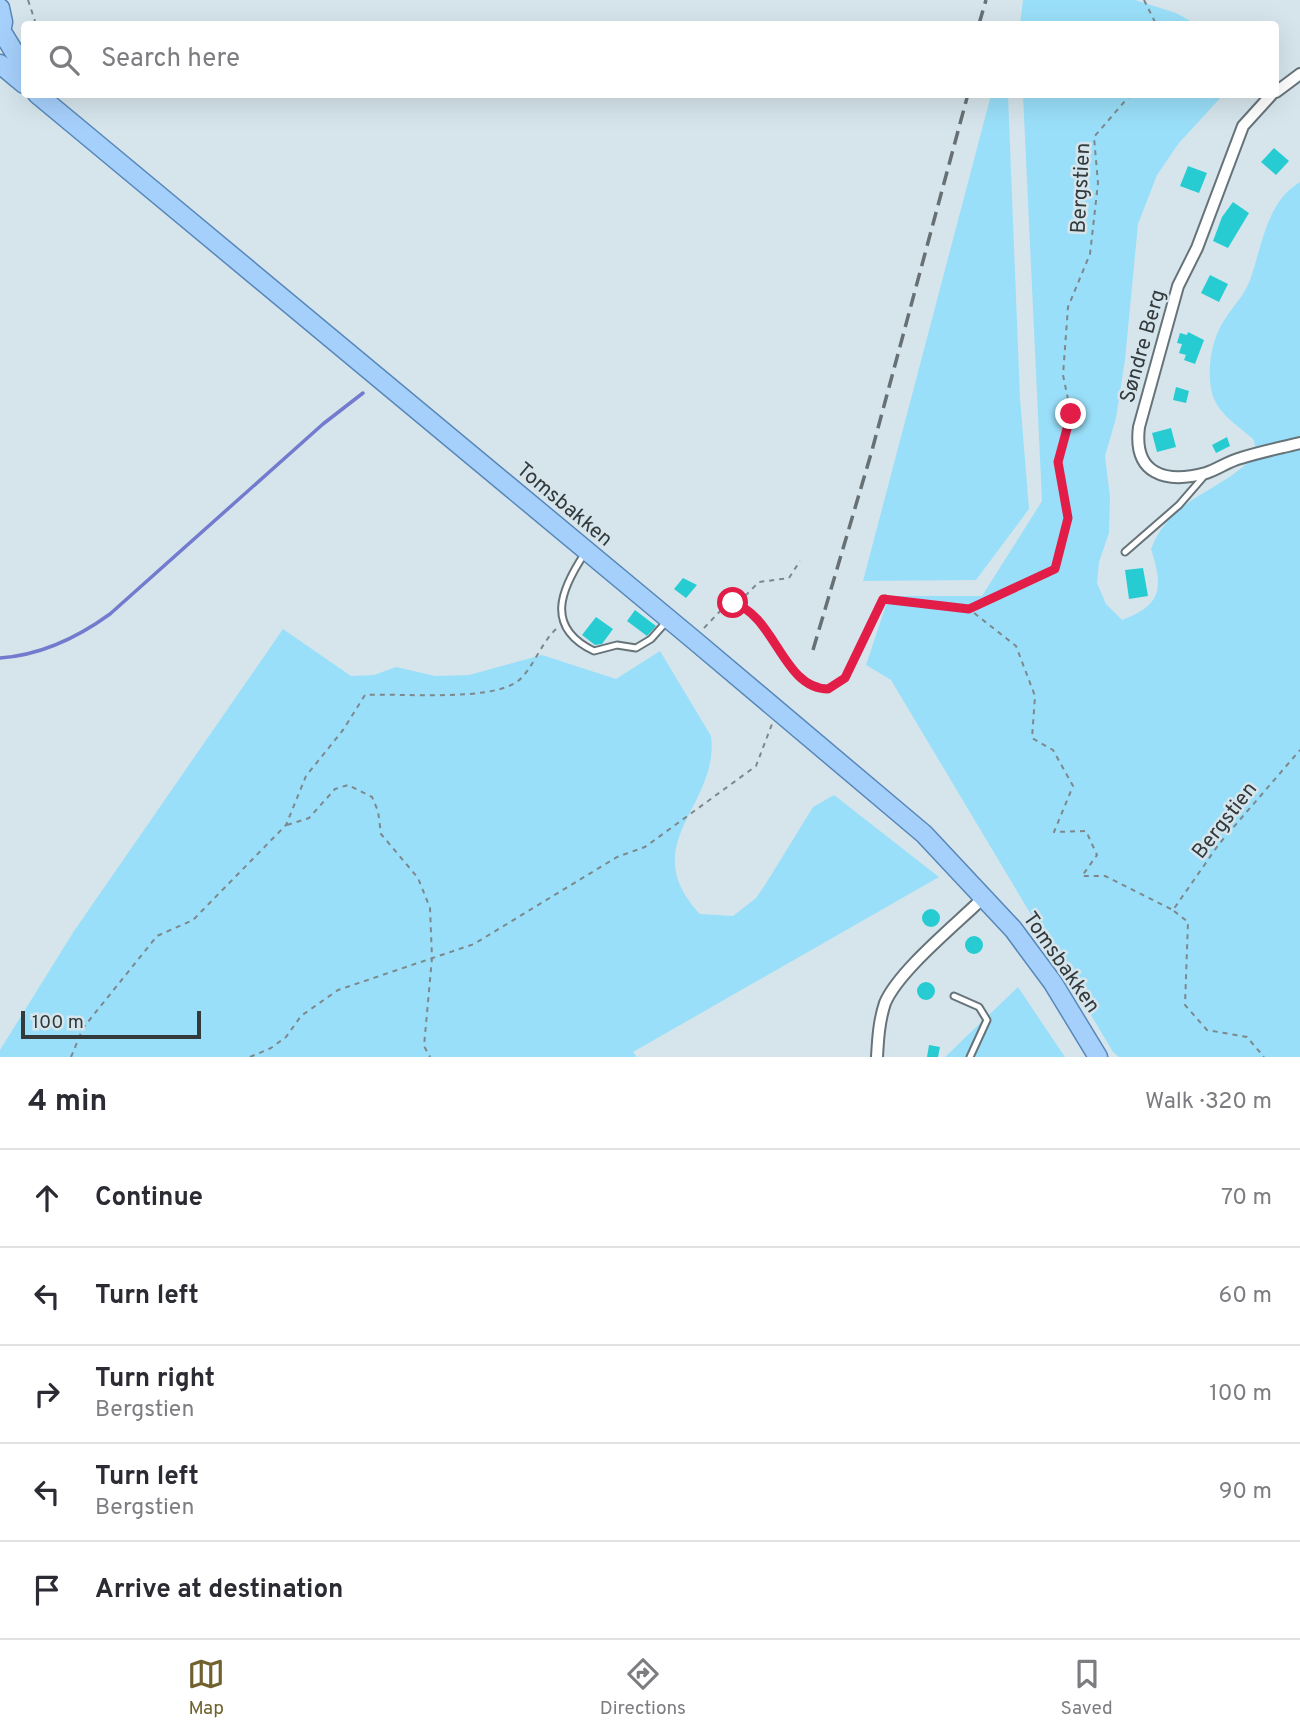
<!DOCTYPE html>
<html lang="en">
<head>
<meta charset="utf-8">
<style>
  body { margin:0; font-family:Overpass,sans-serif; background:#f7f7f7; color:#2b2b33 }
  .scale { position:absolute; left:21px; bottom:18px; width:180px; box-sizing:border-box; padding-left:7px; border:4px solid #333a3c; border-top:0; font-size:19px; line-height:24px; white-space:nowrap; color:#333a3c; -webkit-text-stroke:5px #d6e5ec; paint-order:stroke }
  .stop { position:absolute; width:21px; height:21px; margin:-16px; border:5px solid #e11d48; border-radius:50%; background:#fff }
  .stop.end { background:#e11d48; border-color:#fff; box-shadow:0 2px 7px #0008 }
  .list { margin:0; padding:0; list-style:none }
  h2 { display:flex; justify-content:space-between; align-items:center; height:91px; margin:0; padding:0 28px; font-size:30px }
  h2 small { font-size:23px; font-weight:400; color:#7c7c81 }
  .list li { display:grid; grid-template-columns:46px 1fr auto; gap:21px; align-items:center; box-sizing:border-box; height:98px; padding:0 28px; border-top:2px solid #e1e1e2 }
  .list b { display:block; font-size:26px; white-space:nowrap }
  .list p { margin:0; font-size:23px; white-space:nowrap; color:#7c7c81 }
  .list em { font-size:23px; font-style:normal; color:#7c7c81 }
  .icon { flex:none; width:38px; height:38px; fill:none; stroke:currentColor; stroke-width:2; stroke-linecap:round; stroke-linejoin:round }
  .map { position:relative; flex:none; width:1300px; height:1057px; overflow:hidden }
  .search { position:absolute; background:#fff; box-shadow:0 7px 28px #0002; left:21px; right:21px; top:21px; height:77px; display:flex; align-items:center; gap:18px; box-sizing:border-box; padding:0 24px; border-radius:7px; color:#7c7c81; font-size:26px }
  .sheet { height:581px; background:#fff }
  nav { display:flex; justify-content:space-around; align-items:center; box-sizing:border-box; height:98px; border-top:2px solid #e1e1e2; background:#fff; font-size:19px; color:#7c7c81 }
  nav a { display:grid; justify-items:center; gap:4px }
  nav .on { color:#71612e }
  .map>svg:first-child { display:block }
  .green { fill:#9adff9 }
  .lines { fill:none; stroke-linecap:round; stroke-linejoin:round }
  .stream { stroke:#737bce; stroke-width:3.5 }
  .building { fill:#26ccd1 }
  .service-casing { stroke:#667479; stroke-width:9 }
  .minor-casing { stroke:#667479; stroke-width:14 }
  .primary-casing { stroke:#5787b8; stroke-width:21 }
  .path { stroke:#7d888c; stroke-width:2; stroke-dasharray:5 5; stroke-linecap:butt }
  .service { stroke:#fff; stroke-width:5 }
  .minor { stroke:#fff; stroke-width:10 }
  .primary { stroke:#a6d0fc; stroke-width:18 }
  .rail { stroke:#677175; stroke-width:3.5; stroke-dasharray:14 7; stroke-linecap:butt }
  .route { stroke:#e11d48; stroke-width:9 }
  .labels { text-anchor:middle; stroke-width:5; stroke-linejoin:round; paint-order:stroke }
  .street-label { font-size:21px; fill:#333a3c; stroke:#d6e5ec }
</style>
</head>
<body>
<div class="map">
<svg width="1300" height="1057" viewBox="0 0 1300 1057">
  <rect width="100%" height="100%" fill="#d6e5ec"/>
  <path class="green" d="M 1023,0 L 1135,0 L 1176,13 L 1196,24 L 1020,24 Z
    M 991,95 L 1008,95 L 1020,398 L 1029,509 L 976,580 L 863,581 Z
    M 1023,95 L 1223,95 L 1179,143 L 1157,175 L 1138,224 L 1125,360 L 1116,418 L 1105,456 L 1110,497 L 1109,533 L 1099,562 L 1097,583 L 1106,604 L 1122,620 C 1163,605 1163,587 1151,549 C 1172,495 1222,493 1256,454 L 1254,440 C 1239,426 1218,415 1212,393 C 1206,368 1212,336 1227,316 C 1235,304 1245,294 1250,280 C 1262,247 1266,202 1300,182 L 1300,1057 L 1119,1057 L 1113,1052 L 891,680 L 866,665 L 889,596 L 982,596 L 1042,501 Z
    M 283,629 L 351,676 L 374,675 L 396,667 L 435,676 L 469,675 L 542,655 L 616,679 L 660,651 L 711,736 C 720,806 634,843 700,914 L 733,916 L 756,898 L 765,885 L 813,807 L 834,795 L 939,877 L 633,1052 L 637,1057 L 0,1057 L 0,1050 L 74,931 Z
    M 1018,987 L 1065,1057 L 945,1057 Z"/>
  <g class="lines">
    <path class="stream" d="M 0,658 C 42,655 77,638 110,614 L 323,424 L 363,393"/>
  </g>
  <path class="building" d="M 1274,148 L 1289,161 L 1276,175 L 1261,162 Z
    M 1188,166 L 1207,173 L 1199,193 L 1180,186 Z
    M 1233,202 L 1249,213 L 1228,248 L 1213,241 L 1222,217 Z
    M 1210,275 L 1228,284 L 1219,302 L 1201,293 Z
    M 1188,332 L 1204,340 L 1195,364 L 1184,360 L 1186,355 L 1179,353 L 1182,344 L 1177,343 L 1180,333 L 1187,335 Z
    M 1176,387 L 1189,391 L 1186,403 L 1173,400 Z
    M 1171,428 L 1176,447 L 1157,452 L 1152,433 Z
    M 1227,437 L 1230,446 L 1216,453 L 1212,445 Z
    M 1143,568 L 1148,596 L 1129,599 L 1125,570 Z
    M 683,578 L 697,585 L 686,598 L 674,589 Z
    M 635,610 L 656,626 L 647,636 L 627,621 Z
    M 596,617 L 613,629 L 602,644 L 595,645 L 582,635 Z
    M922 918a9 9 0 1 1 18 0a9 9 0 1 1-18 0Z
    M965 945a9 9 0 1 1 18 0a9 9 0 1 1-18 0Z
    M917 991a9 9 0 1 1 18 0a9 9 0 1 1-18 0Z
    M 929,1045 L 940,1047 L 938,1057 L 927,1057 Z"/>
  <g class="lines">
    <defs>
      <path id="service" d="M 1125,552 L 1179,505 L 1205,475
        M 585,553 C 561,589 544,627 594,651 L 617,645 L 636,648 L 651,639 L 667,621
        M 954,996 L 979,1007 L 987,1020 L 970,1057"/>
      <path id="minor" d="M 1276,92 L 1300,74
        M 1272,94 L 1243,126 L 1197,248 L 1178,286 L 1139,427 C 1133,474 1165,484 1206,473 C 1218,469 1229,461 1241,458 C 1260,452 1280,448 1300,443
        M 877,1057 C 878,1039 879,1021 885,1003 C 899,970 958,923 985,896"/>
      <path id="primary" d="M 0,8 L 3,22 L 0,36
        M 2,32 L 24,68
        M 0,64 L 24,84
        M 37,94 L 694,640 L 924,834 L 1013,929 L 1053,983 L 1098,1057"/>
    </defs>
    <use href="#service" class="service-casing"/>
    <use href="#minor" class="minor-casing"/>
    <use href="#primary" class="primary-casing"/>
    <path class="path" d="M 28,0 L 36,24
      M 1144,0 L 1156,24
      M 1131,94 L 1094,137 L 1098,183 L 1090,254 L 1068,307 L 1063,375 L 1071,414 L 1058,462 L 1067,518 L 1055,569 L 969,609 L 1016,646 L 1035,696 L 1032,738 L 1053,750 L 1073,786 L 1054,832 L 1086,831 L 1097,855 L 1082,876 L 1105,876 L 1173,910 L 1219,844 L 1300,750
      M 884,599 L 969,609
      M 738,603 L 759,582 L 789,578 L 800,561
      M 704,628 L 726,605 L 738,604 C 748,611 759,620 767,630 C 784,651 795,689 828,689 L 845,678 L 888,590
      M 287,825 L 309,818 L 335,789 L 348,785 L 372,797 L 378,811 L 381,834 L 418,878 L 430,908 L 432,958 L 424,1046 L 430,1057
      M 1174,911 L 1188,922 L 1185,1005 L 1207,1030 L 1247,1037 L 1264,1057
      M 71,1057 L 83,1028 L 157,936 L 193,920 L 286,825 L 306,776 L 343,730 L 365,695 C 402,693 490,702 518,681 C 532,670 541,643 556,629
      M 250,1057 L 271,1048 L 286,1037 L 301,1016 L 338,990 L 474,944 L 617,857 L 645,847 L 756,766 L 772,724"/>
    <use href="#service" class="service"/>
    <use href="#minor" class="minor"/>
    <use href="#primary" class="primary"/>
    <path class="rail" d="M 979,24 L 986,0
      M 813,650 L 871,454 L 968,94"/>
  </g>
  <g class="lines">
    <path class="route" d="M 733,603 C 775,615 783,689 828,689 L 845,678 L 883,599 L 969,609 L 1055,569 L 1068,518 L 1058,462 L 1071,414"/>
  </g>
  <g class="labels">
    <g class="street-label">
      <text transform="translate(1080 188) rotate(-87)" y="7">Bergstien</text>
      <text transform="translate(1142 346) rotate(-74)" y="7">Søndre Berg</text>
      <text transform="translate(565 504) rotate(40)" y="7">Tomsbakken</text>
      <text transform="translate(1224 820) rotate(-52)" y="7">Bergstien</text>
      <text transform="translate(1062 962) rotate(55)" y="7">Tomsbakken</text>
    </g>
  </g>
</svg>
<div class="scale">100 m</div>
<div class="stop" style="left:733px;top:603px"></div>
<div class="stop end" style="left:1071px;top:414px"></div>
<div class="search"><svg class="icon" aria-label="search" viewBox="0 0 24 24"><circle cx="10" cy="10" r="6"/><path d="M15 15l6 6"/></svg>Search here</div>
</div>
<section class="sheet">
<h2>4 min<small>Walk · 320 m</small></h2>
<ul class="list">
<li><svg class="icon" aria-label="ahead" viewBox="0 0 24 24"><path d="M12 20V5M6 11l6-6 6 6"/></svg><div><b>Continue</b></div><em>70 m</em></li>
<li><svg class="icon" aria-label="left" viewBox="0 0 24 24"><path d="M17 20v-9H6M10 6l-5 5 5 5"/></svg><div><b>Turn left</b></div><em>60 m</em></li>
<li><svg class="icon" aria-label="right" viewBox="0 0 24 24"><path d="M7 20v-9h11M14 6l5 5-5 5"/></svg><div><b>Turn right</b><p>Bergstien</p></div><em>100 m</em></li>
<li><svg class="icon" aria-label="left" viewBox="0 0 24 24"><path d="M17 20v-9H6M10 6l-5 5 5 5"/></svg><div><b>Turn left</b><p>Bergstien</p></div><em>90 m</em></li>
<li><svg class="icon" aria-label="arrive" viewBox="0 0 24 24"><path d="M6 21V4h12l-3 4 3 4H6"/></svg><div><b>Arrive at destination</b></div></li>
</ul>
</section>
<nav>
<a class="on"><svg class="icon" aria-label="map" viewBox="0 0 24 24"><path d="M3 6l6-2 6 2 6-2v14l-6 2-6-2-6 2zM9 4v14M15 6v14"/></svg>Map</a>
<a><svg class="icon" aria-label="directions" viewBox="0 0 24 24"><path d="M12 3l9 9-9 9-9-9zM9 14v-3h6M13 9l2 2-2 2"/></svg>Directions</a>
<a><svg class="icon" aria-label="saved" viewBox="0 0 24 24"><path d="M7 4h10v16l-5-4-5 4z"/></svg>Saved</a>
</nav>
</body>
</html>
